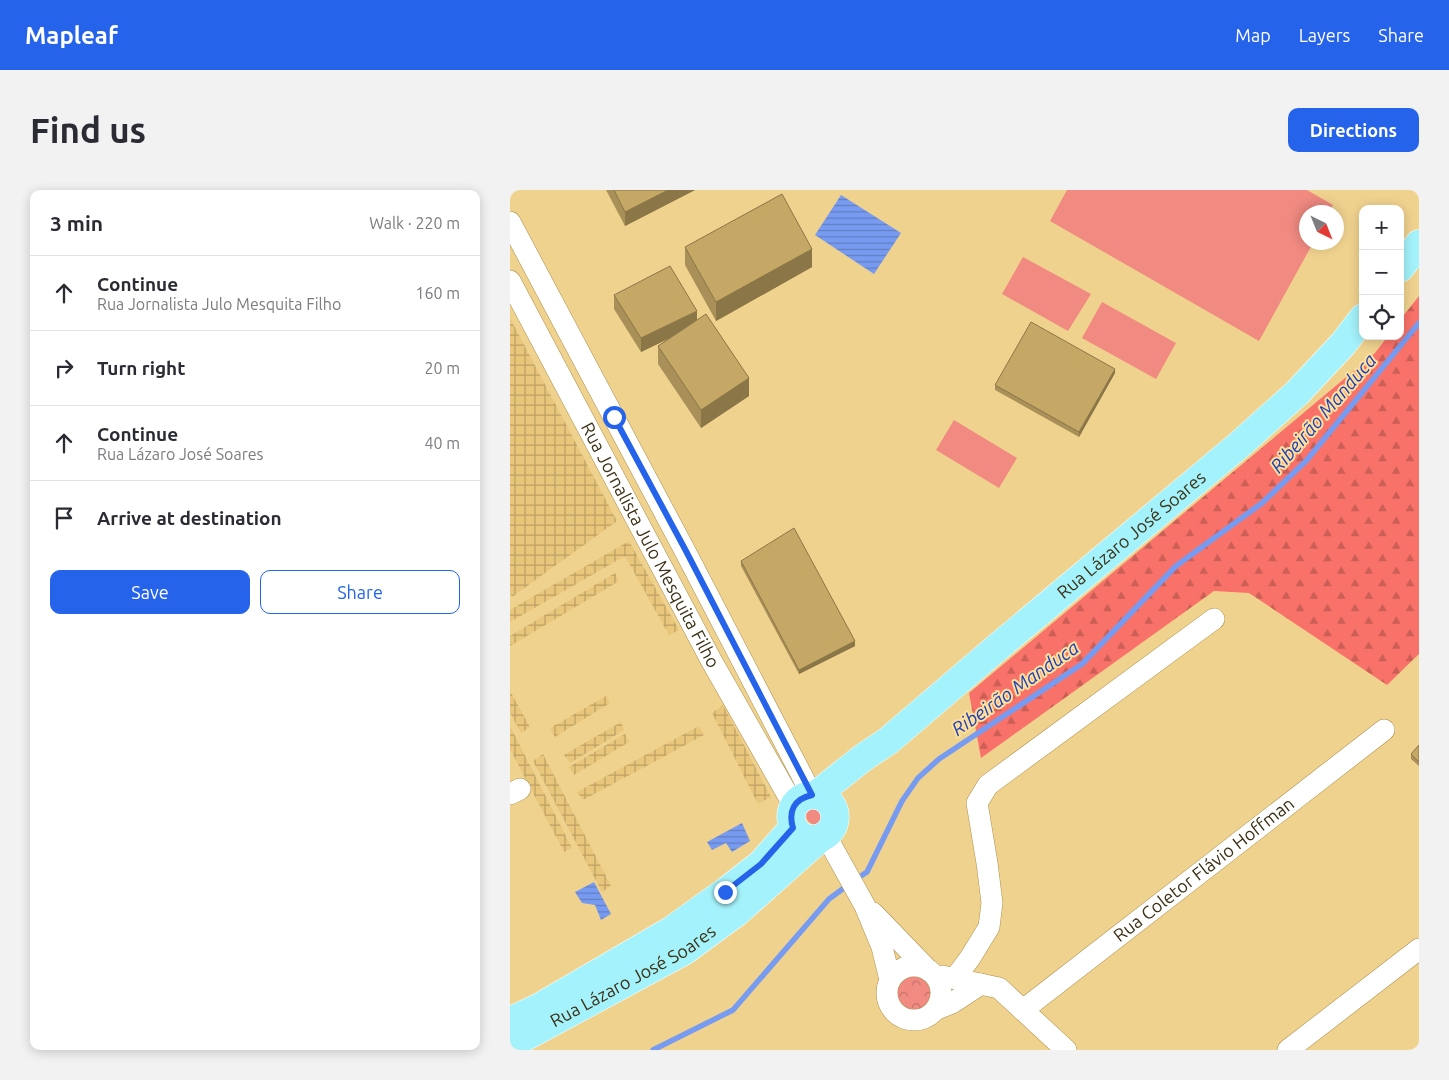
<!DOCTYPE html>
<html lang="en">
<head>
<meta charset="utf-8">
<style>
  body { margin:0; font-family:Ubuntu,sans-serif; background:#f2f2f3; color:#2b2b33 }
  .controls { position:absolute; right:15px; top:15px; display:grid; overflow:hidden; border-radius:10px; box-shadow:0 2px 12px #0003 }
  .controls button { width:45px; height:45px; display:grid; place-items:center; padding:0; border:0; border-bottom:1px solid #e1e1e2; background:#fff; color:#2b2b33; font:25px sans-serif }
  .compass { position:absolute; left:789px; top:15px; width:45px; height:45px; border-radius:50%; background:#fff; box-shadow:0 2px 12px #0003; rotate:137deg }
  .stop { position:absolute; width:15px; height:15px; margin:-11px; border:4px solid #2563eb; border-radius:50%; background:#fff }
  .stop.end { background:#2563eb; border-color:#fff; box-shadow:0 1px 5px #0008 }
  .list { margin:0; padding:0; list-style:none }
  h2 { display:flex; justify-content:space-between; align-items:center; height:65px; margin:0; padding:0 20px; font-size:21px }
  h2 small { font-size:16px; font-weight:400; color:#7c7c81 }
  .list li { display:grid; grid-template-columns:32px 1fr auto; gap:15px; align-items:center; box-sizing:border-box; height:75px; padding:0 20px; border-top:1px solid #e1e1e2 }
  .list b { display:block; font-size:19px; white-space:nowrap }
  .list p { margin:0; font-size:16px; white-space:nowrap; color:#7c7c81 }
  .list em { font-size:16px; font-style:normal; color:#7c7c81 }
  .actions { display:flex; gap:10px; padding:15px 20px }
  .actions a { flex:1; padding:11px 0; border:1px solid #2563eb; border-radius:10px; text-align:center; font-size:18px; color:#2563eb }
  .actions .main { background:#2563eb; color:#fff }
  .icon { flex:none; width:28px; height:28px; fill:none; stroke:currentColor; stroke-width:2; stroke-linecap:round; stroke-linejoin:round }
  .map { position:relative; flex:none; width:909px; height:860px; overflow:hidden; border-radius:10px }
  header { display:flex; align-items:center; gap:30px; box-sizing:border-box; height:70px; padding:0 25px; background:#2563eb; color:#fff }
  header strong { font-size:24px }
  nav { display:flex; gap:28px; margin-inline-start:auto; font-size:18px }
  .intro { display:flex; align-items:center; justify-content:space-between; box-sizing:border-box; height:120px; padding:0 30px }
  h1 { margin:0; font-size:35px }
  .button { padding:12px 22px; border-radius:10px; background:#2563eb; color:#fff; font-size:18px; font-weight:700 }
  main { display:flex; gap:30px; padding:0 30px }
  aside { flex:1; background:#fff; border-radius:10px; box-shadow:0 2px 12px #0003 }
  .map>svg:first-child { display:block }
  .industrial { fill:url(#industrial-grid) }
  .grass { fill:#f18a81 }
  .forest { fill:url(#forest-firs) }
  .park { fill:url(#park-crowns) }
  .water { fill:url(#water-rules) }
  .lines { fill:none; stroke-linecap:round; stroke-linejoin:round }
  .stream { stroke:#779bf1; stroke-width:5.5 }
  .minor-casing { stroke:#ac8f4d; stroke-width:22 }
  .major-casing { stroke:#fff; stroke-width:29 }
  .minor { stroke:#fff; stroke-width:21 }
  .major { stroke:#a4f2fb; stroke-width:28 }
  .wall { fill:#a99058 }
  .shaded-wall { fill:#8a7647 }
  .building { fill:#c5a866; stroke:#8a7647 }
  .route { stroke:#2563eb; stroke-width:6 }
  .labels { text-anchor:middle; stroke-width:4; stroke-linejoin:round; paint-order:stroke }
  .street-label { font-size:18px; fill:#3d3116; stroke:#fedf9b }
  .water-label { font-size:19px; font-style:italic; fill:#1d3eb9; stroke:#fedf9b }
</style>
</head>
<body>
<header>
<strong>Mapleaf</strong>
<nav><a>Map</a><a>Layers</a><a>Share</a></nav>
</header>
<div class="intro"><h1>Find us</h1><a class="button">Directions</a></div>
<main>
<aside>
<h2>3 min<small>Walk · 220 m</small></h2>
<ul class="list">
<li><svg class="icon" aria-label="ahead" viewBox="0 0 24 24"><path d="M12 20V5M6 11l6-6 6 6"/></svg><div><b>Continue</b><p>Rua Jornalista Julo Mesquita Filho</p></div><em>160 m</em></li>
<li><svg class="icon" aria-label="right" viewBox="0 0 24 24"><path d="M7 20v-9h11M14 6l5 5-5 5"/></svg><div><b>Turn right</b></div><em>20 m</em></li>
<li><svg class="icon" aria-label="ahead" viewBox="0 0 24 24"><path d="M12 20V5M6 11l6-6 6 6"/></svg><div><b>Continue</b><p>Rua Lázaro José Soares</p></div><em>40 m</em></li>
<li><svg class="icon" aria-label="arrive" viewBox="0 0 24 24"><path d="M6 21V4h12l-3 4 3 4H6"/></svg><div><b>Arrive at destination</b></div></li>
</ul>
<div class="actions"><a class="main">Save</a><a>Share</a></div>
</aside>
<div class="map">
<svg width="909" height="860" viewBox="0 0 909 860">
  <defs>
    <pattern id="industrial-grid" width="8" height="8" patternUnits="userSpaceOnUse" patternTransform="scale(1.25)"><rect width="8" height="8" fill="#e8c67b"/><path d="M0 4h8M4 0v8" fill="none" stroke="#bda164"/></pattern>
    <pattern id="forest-firs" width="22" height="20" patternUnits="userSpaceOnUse" patternTransform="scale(1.25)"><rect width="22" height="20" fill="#f97269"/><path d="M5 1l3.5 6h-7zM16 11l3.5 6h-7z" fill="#cb5e55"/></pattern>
    <pattern id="park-crowns" width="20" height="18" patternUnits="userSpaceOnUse" patternTransform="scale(1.25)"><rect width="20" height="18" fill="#f18a81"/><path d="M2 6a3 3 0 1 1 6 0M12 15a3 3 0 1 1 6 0" fill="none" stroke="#c47169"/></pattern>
    <pattern id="water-rules" width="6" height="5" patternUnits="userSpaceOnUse" patternTransform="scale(1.25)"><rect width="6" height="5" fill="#779bf1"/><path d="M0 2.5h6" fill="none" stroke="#637fc2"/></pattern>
  </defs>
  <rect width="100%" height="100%" fill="#f0d28f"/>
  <path class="industrial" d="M 0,128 L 107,331 L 2,407 L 0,403 Z
    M 119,351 L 169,440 L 159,445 L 115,366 L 0,432 L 0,420 Z
    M 105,383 L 109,391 L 0,456 L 0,446 Z
    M 0,501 L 20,537 L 11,543 L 0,523 Z
    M 96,506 L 100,513 L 45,547 L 40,538 Z
    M 213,515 L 261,607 L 248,614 L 202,523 Z
    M 111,532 L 114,540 L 60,573 L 54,565 Z
    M 0,536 L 62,658 L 54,662 L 0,559 Z
    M 189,536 L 194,545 L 73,610 L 67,602 Z
    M 115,544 L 119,552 L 64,585 L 59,577 Z
    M 33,564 L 101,696 L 92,702 L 23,571 Z"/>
  <path class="grass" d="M 557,0 L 797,0 L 823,15 L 819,22 L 796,22 L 796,52 L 803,53 L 749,151 L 540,31 Z
    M 513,67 L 581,104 L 558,141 L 492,104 Z
    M 592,112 L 666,153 L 646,189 L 572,148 Z
    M 444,230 L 507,268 L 489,298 L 426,260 Z
    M296 625a10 10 0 1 1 20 0a10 10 0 1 1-20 0Z"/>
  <path class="forest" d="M 909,106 L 909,464 L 877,495 L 739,403 L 704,401 L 471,568 L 459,503 L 865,163 L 878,146 L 890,146 L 890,130 Z"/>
  <path class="park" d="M381 805a23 23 0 1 1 46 0a23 23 0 1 1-46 0Z"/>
  <path class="water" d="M 331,5 L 391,43 L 364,84 L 305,45 Z
    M 232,633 L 240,651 L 222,662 L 216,653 L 202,660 L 197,652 Z
    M 84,692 L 101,724 L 91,730 L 85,715 L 72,713 L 65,702 Z"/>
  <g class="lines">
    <path class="stream" d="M 345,690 L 357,682 L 392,611 L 408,588 L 429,569 L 572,474 L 666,376 L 752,313 L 796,271 L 909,133
      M 143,860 L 223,820 L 319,709 L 338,695"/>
    <defs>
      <g id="minor">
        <path d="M 0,32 L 175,361 L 302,605"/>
        <path id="s1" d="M 0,91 L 201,470 L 284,616"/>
        <path d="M 0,604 L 10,599"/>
        <path d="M 316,646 L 355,716 L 372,757 L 380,790"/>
        <path d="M 363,723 L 418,780"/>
        <circle cx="404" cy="803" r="27"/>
        <path d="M 432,786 L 489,798 L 556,860"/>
        <path d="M 445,788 L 460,768 L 479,737 L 482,713 L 477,673 L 467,613 L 478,595 L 704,429"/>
        <path d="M 427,819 L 442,813 L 471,794"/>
        <path id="s2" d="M 513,820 L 874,540"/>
        <path d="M 778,860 L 909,759"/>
      </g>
      <g id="major">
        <path d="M 890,78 L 909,54"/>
        <circle cx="303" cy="627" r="22"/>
        <path id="s3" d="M 306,605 L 354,567 L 378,551 L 489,456 L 729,255 L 787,203 L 833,154 L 853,128"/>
        <path d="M 0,831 L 28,818 L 162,740 L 215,702 L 251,674 L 283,638"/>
        <path id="s4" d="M 0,855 L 174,761 L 227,722 L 309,649"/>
      </g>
    </defs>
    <use href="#minor" class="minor-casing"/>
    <use href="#major" class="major-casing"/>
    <use href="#minor" class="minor"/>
    <use href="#major" class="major"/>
  </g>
  <path class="wall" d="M 96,0 L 185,0 L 115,36 Z
    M 175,57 L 302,77 L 206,131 L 175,75 Z
    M 104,105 L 187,130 L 239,206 L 191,238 L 148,174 L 148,156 L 161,147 L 131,162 L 104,119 Z
    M 605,183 L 569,247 L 485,200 L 485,195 Z
    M 231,371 L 345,456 L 289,484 L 231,376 Z
    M 909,555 L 909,576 L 901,569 L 901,564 Z"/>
  <path class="shaded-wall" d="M 158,0 L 185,0 L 115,36 L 115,22 Z
    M 302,59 L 302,77 L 206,131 L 206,112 Z
    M 187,121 L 187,135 L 131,162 L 131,148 Z
    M 605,179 L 605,183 L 569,247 L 569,242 Z
    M 239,188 L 239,206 L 191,238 L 191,220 Z
    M 345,451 L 345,456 L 289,484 L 289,480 Z"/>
  <path class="building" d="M 104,0 L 158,0 L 115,22 Z
    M 272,4 L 302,59 L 206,112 L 175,57 Z
    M 160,76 L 187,121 L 131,148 L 104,105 Z
    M 196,124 L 239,188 L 191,220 L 148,156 Z
    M 521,132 L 605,179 L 569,242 L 485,195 Z
    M 284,338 L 345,451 L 289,480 L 231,371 Z
    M 909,555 L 909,572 L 901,564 Z"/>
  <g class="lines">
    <path class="route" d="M 104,227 L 176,361 L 302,605 C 284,609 278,621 283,638 L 251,674 L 215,702"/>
  </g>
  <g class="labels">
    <g class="street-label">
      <text dy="6" stroke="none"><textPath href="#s3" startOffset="409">Rua Lázaro José Soares</textPath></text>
      <text dy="6" stroke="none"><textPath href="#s1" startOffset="299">Rua Jornalista Julo Mesquita Filho</textPath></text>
      <text dy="6" stroke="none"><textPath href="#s2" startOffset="229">Rua Coletor Flávio Hoffman</textPath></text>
      <text dy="6" stroke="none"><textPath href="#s4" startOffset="141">Rua Lázaro José Soares</textPath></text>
    </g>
    <g class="water-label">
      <text transform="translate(813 223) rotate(-49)" y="7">Ribeirão Manduca</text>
      <text transform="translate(505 498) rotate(-35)" y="7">Ribeirão Manduca</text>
    </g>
  </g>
</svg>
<div class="controls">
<button>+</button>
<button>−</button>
<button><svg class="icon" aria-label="locate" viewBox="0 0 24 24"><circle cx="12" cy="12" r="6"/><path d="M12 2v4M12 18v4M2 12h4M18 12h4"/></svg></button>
</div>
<svg class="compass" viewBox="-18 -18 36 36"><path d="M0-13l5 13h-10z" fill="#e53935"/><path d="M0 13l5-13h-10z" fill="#7c7c81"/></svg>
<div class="stop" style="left:104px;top:227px"></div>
<div class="stop end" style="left:215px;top:702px"></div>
</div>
</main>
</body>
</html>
